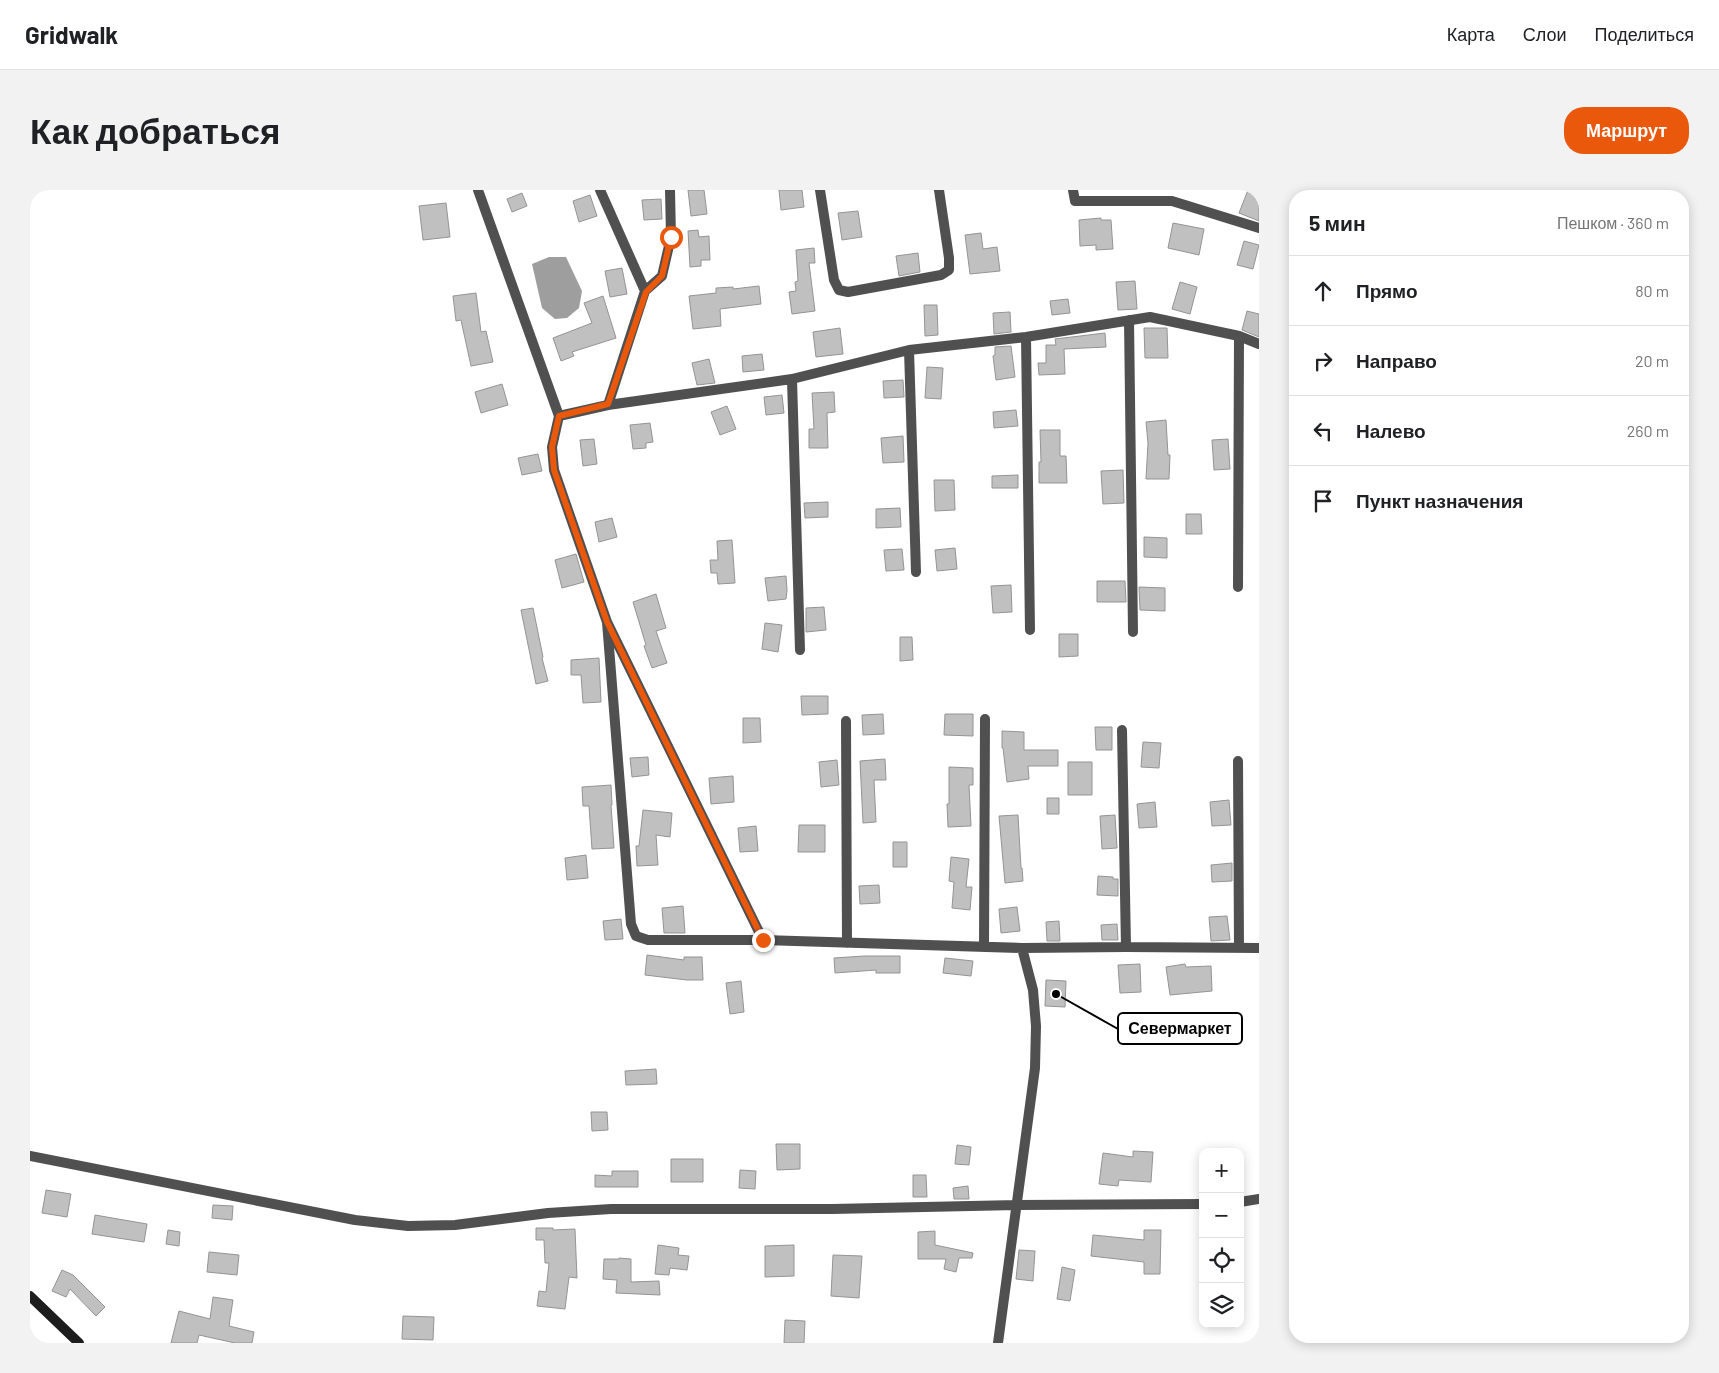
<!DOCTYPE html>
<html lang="ru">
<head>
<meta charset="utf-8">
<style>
  body { margin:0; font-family:Barlow,sans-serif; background:#f2f2f2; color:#202124 }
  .controls { position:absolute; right:15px; bottom:15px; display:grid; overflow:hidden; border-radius:10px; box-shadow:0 2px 12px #0003 }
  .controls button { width:45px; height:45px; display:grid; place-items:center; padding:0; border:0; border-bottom:1px solid #e0e0e0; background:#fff; color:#202124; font:25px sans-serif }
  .stop { position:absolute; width:15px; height:15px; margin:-11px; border:4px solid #ea580c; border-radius:50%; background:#fff }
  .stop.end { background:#ea580c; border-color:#fff; box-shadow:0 1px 5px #0008 }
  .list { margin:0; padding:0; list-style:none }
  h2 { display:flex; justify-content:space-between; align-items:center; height:65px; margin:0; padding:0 20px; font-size:21px }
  h2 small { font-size:16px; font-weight:400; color:#757577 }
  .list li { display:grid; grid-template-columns:32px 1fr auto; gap:15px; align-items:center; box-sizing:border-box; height:70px; padding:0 20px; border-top:1px solid #e0e0e0 }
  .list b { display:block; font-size:19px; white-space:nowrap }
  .list em { font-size:16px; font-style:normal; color:#757577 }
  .icon { flex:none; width:28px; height:28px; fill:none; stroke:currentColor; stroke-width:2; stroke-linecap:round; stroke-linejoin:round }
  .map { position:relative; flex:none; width:1229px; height:1153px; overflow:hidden; border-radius:20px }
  header { display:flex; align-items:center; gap:30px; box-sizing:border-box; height:70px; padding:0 25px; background:#fff; border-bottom:1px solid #e0e0e0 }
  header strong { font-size:24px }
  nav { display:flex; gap:28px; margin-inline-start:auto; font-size:18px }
  .intro { display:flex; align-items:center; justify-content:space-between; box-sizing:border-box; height:120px; padding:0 30px }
  h1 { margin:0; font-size:35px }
  .button { padding:12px 22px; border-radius:20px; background:#ea580c; color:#fff; font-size:18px; font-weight:700 }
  main { display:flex; gap:30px; padding:0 30px }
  aside { flex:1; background:#fff; border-radius:20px; box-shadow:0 2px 12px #0003 }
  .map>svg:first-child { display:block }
  .water { fill:#9e9e9e }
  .building { fill:#c0c0c0; stroke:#949494 }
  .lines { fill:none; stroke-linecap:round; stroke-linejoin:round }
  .street { stroke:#505050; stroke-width:10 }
  .secondary { stroke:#1d1d1d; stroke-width:10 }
  .route { stroke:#ea580c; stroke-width:6 }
  .leader { fill:none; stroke:#000; stroke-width:2 }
  .callout-dot { fill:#000; stroke:#fff; stroke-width:2 }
  .callout { fill:#fff; stroke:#000; stroke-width:2 }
  .callout-label { font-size:16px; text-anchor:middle; font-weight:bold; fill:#000 }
</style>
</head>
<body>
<header>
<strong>Gridwalk</strong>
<nav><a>Карта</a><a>Слои</a><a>Поделиться</a></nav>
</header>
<div class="intro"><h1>Как добраться</h1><a class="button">Маршрут</a></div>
<main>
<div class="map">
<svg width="1229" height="1153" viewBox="0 0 1229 1153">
  <rect width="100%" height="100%" fill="#fff"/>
  <path class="water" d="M 519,67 L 536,67 L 552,101 L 549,118 L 537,128 L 525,129 L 512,118 L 502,74 Z"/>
  <path class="building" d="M 658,0 L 674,0 L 677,24 L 661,26 Z
    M 749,0 L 772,0 L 774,17 L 751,20 Z
    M 1218,0 L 1229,4 L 1229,31 L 1209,23 Z
    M 492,3 L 497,16 L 482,22 L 477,9 Z
    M 560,5 L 567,26 L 549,32 L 543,11 Z
    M 631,9 L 632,29 L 614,30 L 612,10 Z
    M 416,13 L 420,47 L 393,50 L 389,16 Z
    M 828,21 L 832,47 L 812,50 L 808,23 Z
    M 1071,28 L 1071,30 L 1081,30 L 1083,59 L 1066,60 L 1066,55 L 1050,56 L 1049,30 Z
    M 1143,33 L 1174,39 L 1169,65 L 1138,58 Z
    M 668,40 L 669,47 L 679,46 L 680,70 L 671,70 L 671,76 L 660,77 L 658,41 Z
    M 951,43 L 953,59 L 967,57 L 970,81 L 940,84 L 935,45 Z
    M 1214,51 L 1229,55 L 1223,79 L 1207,75 Z
    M 784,58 L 785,73 L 779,73 L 785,121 L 762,124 L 759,102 L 766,101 L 765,92 L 768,91 L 766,60 Z
    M 888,63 L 890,82 L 869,86 L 866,66 Z
    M 592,78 L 597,104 L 580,107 L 575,81 Z
    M 1105,91 L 1107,119 L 1088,120 L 1086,92 Z
    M 1150,92 L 1167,97 L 1160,124 L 1142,119 Z
    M 729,96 L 731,114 L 690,119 L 691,136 L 663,139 L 659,106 L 686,103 L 686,98 L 703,97 L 703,99 Z
    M 446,103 L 451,142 L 456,141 L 463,172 L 441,176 L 431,130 L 426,131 L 423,106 Z
    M 573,106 L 586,148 L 542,162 L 544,166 L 531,171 L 523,148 L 562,133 L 554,113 Z
    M 1038,109 L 1040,123 L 1022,125 L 1020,111 Z
    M 894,115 L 907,115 L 908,145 L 895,146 Z
    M 1217,121 L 1229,124 L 1229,147 L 1212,140 Z
    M 980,122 L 981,142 L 964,144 L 963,123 Z
    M 810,138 L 813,164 L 786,167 L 783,142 Z
    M 1114,138 L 1137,138 L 1138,168 L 1115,168 Z
    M 1075,143 L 1076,157 L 1034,159 L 1035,184 L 1009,185 L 1008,173 L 1016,173 L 1016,155 L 1026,155 L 1025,149 Z
    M 981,156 L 985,187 L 966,190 L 963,166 L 965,165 L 965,157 Z
    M 732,164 L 734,180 L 713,182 L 712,166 Z
    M 679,169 L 685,193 L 667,195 L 662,173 Z
    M 897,177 L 913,178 L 911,209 L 895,208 Z
    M 873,190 L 874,207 L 854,208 L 853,191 Z
    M 472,194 L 478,215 L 451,223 L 445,202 Z
    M 804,202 L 805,222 L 797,223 L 798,258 L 779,258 L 779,239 L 784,239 L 782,203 Z
    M 752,205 L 754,223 L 736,225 L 734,207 Z
    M 697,216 L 706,239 L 690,245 L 681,222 Z
    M 986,220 L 988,236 L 964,238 L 963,222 Z
    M 1136,230 L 1138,265 L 1140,265 L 1139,289 L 1116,289 L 1118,253 L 1116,232 Z
    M 620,233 L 623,252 L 616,253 L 616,258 L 603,259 L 600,235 Z
    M 1010,240 L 1030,240 L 1030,266 L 1036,266 L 1037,293 L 1009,293 L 1009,272 L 1011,272 Z
    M 873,246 L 874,272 L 853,273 L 851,248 Z
    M 564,249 L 567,274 L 553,276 L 550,250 Z
    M 1198,249 L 1200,279 L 1184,280 L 1182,250 Z
    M 508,264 L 512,281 L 492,285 L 488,268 Z
    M 1093,280 L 1094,313 L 1073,314 L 1071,281 Z
    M 988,285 L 988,298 L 962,298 L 962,286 Z
    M 904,290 L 924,290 L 925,320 L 905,321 Z
    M 798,312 L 798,327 L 775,328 L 774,313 Z
    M 870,318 L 871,337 L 846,338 L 846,319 Z
    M 1156,324 L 1171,324 L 1172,344 L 1156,344 Z
    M 582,328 L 587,347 L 569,352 L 565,332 Z
    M 1114,347 L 1137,348 L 1137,368 L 1114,367 Z
    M 702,350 L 705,393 L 688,394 L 687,383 L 681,383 L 680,370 L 688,370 L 687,351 Z
    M 925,358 L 927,379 L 907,381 L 905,360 Z
    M 872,359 L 874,380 L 856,381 L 854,360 Z
    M 546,364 L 554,392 L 532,398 L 525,370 Z
    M 756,386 L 757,400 L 756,409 L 738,411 L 735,388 Z
    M 1067,391 L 1095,391 L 1096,412 L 1067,412 Z
    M 981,395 L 982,422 L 963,423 L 961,396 Z
    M 1109,397 L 1135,398 L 1135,421 L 1110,420 Z
    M 626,404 L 636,438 L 626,441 L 637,473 L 622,478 L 614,456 L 616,455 L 603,412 Z
    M 794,417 L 796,440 L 776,442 L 776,418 Z
    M 503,418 L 513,467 L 512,468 L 518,491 L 506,494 L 491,420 Z
    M 735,433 L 752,435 L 748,462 L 732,459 Z
    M 1029,444 L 1048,444 L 1048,466 L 1029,467 Z
    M 870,447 L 882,447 L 883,470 L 870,471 Z
    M 569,468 L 571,512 L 553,513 L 551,485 L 541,485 L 541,470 Z
    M 771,506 L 798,506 L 798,524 L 772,525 Z
    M 853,524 L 854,544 L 833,545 L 832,525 Z
    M 915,524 L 943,524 L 943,546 L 914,545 Z
    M 713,528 L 730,528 L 731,552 L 713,553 Z
    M 1065,537 L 1082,537 L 1082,560 L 1066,560 Z
    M 972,541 L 994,542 L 994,560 L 1028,560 L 1028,576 L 998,576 L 999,589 L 977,592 L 973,558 L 972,558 Z
    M 1113,552 L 1131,553 L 1129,578 L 1111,577 Z
    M 618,567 L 619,585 L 602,587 L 600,568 Z
    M 855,569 L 856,590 L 844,590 L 846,632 L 833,633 L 830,571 Z
    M 807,570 L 809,595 L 791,597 L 789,572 Z
    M 1038,572 L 1062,572 L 1062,605 L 1038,605 Z
    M 919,577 L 943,578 L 943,595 L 939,595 L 941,636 L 918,637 L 917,614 L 919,614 Z
    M 703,586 L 704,612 L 681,614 L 679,588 Z
    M 581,595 L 582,615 L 581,615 L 584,658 L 562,659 L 559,616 L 553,616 L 552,597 Z
    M 1017,608 L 1029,608 L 1029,624 L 1017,624 Z
    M 1199,610 L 1201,635 L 1182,636 L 1180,612 Z
    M 1125,612 L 1127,637 L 1109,638 L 1107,614 Z
    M 613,620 L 642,623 L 640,647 L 626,645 L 628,675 L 607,676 L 606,656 L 609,656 Z
    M 988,625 L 991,678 L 992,678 L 993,691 L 975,693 L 969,626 Z
    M 1085,625 L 1087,658 L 1072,659 L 1070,626 Z
    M 769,635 L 795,635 L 795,662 L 768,662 Z
    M 726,636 L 728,661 L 710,662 L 708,638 Z
    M 863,652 L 877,652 L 877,677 L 863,677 Z
    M 556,665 L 558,688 L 537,690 L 535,668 Z
    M 921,667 L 939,669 L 936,697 L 942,697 L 940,720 L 922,718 L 924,692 L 919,691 Z
    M 1202,673 L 1202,691 L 1182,692 L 1181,675 Z
    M 1068,686 L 1083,687 L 1083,689 L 1088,689 L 1088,706 L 1067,705 Z
    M 849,695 L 850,713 L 830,714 L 829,696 Z
    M 653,716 L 655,743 L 634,743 L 632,718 Z
    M 987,717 L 990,741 L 971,743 L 969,719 Z
    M 1197,726 L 1200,750 L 1181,751 L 1179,727 Z
    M 591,729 L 593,749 L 575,750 L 573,731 Z
    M 1029,731 L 1030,751 L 1017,751 L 1016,732 Z
    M 1087,734 L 1088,750 L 1072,750 L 1071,735 Z
    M 617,765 L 654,770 L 654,767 L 672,767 L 673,790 L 657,790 L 615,785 Z
    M 834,766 L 870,766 L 870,783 L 846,783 L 846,780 L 805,783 L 804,768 Z
    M 915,768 L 943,771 L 941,786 L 913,783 Z
    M 1110,774 L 1111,802 L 1090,803 L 1088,775 Z
    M 1155,774 L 1156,777 L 1181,776 L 1182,801 L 1140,805 L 1136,777 Z
    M 1016,790 L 1036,791 L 1035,817 L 1015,816 Z
    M 711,791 L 714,822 L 700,824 L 696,793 Z
    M 626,879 L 627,894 L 596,895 L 595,881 Z
    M 561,922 L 577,922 L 578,940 L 562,941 Z
    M 746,954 L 770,954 L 770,979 L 747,980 Z
    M 927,955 L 941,957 L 939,975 L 925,974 Z
    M 1103,961 L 1123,962 L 1121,992 L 1089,990 L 1088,996 L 1069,994 L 1073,963 L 1103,967 Z
    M 641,969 L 673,969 L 673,992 L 641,992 Z
    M 710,980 L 726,981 L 725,999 L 709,998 Z
    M 582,981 L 608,981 L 608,997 L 565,997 L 565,985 L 582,986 Z
    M 883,985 L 896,985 L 897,1007 L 883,1007 Z
    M 938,996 L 939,1009 L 924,1009 L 923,998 Z
    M 16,1000 L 41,1004 L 37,1027 L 12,1023 Z
    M 183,1015 L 203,1016 L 202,1030 L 182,1028 Z
    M 65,1025 L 117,1034 L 114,1052 L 62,1044 Z
    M 506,1038 L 523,1038 L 523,1040 L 545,1039 L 547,1088 L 539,1087 L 535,1119 L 507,1116 L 509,1101 L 516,1102 L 519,1073 L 515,1073 L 514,1050 L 506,1050 Z
    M 138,1040 L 150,1042 L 149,1056 L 136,1054 Z
    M 1114,1040 L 1131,1040 L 1130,1084 L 1114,1084 L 1114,1072 L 1061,1066 L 1063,1045 L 1114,1050 Z
    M 905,1041 L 905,1055 L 943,1063 L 942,1068 L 929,1068 L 926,1082 L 914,1079 L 916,1069 L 888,1069 L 888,1042 Z
    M 628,1055 L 649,1058 L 648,1065 L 659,1066 L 657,1080 L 640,1078 L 639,1085 L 625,1084 Z
    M 764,1055 L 764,1086 L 735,1087 L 735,1056 Z
    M 989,1060 L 1005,1061 L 1003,1091 L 986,1089 Z
    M 179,1062 L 209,1065 L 207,1085 L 177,1082 Z
    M 803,1065 L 832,1066 L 829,1108 L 801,1106 Z
    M 589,1068 L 601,1069 L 601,1092 L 629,1091 L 630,1105 L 586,1103 L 587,1090 L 573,1089 L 574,1069 L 589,1069 Z
    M 1032,1077 L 1045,1080 L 1040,1111 L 1027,1109 Z
    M 32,1080 L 43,1085 L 75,1117 L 66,1126 L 40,1099 L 36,1107 L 22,1101 Z
    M 183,1107 L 203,1110 L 199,1136 L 224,1142 L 222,1153 L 205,1153 L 169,1145 L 167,1153 L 141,1153 L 149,1121 L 180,1129 Z
    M 373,1126 L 404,1127 L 403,1150 L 372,1149 Z
    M 755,1130 L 775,1131 L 774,1153 L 754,1153 Z"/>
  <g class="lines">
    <path class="street" d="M 448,0 L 529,226 L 522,257 L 524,280 L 577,432 L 733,750
      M 570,0 L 615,101
      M 790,0 L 804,90 L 809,100 L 818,102 L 911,85 L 919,80 L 919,68 L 909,0
      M 1043,0 L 1045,11 L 1142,11 L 1229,38
      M 1099,130 L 1103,442
      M 996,147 L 1000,440
      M 879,160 L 886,382
      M 762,189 L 770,460
      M 578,215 L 615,101 L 632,86 L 641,47 L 640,0
      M 529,226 L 578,215 L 762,189 L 879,160 L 996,147 L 1120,127 L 1209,146 L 1229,154
      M 1208,397 L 1209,146
      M 577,432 L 601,734 L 606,746 L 618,750 L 733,750 L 992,758 L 1096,757 L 1229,758
      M 816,531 L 817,753
      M 1092,540 L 1096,757
      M 1208,571 L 1209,756
      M 954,757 L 955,529
      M 0,966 L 325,1030 L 378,1036 L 425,1035 L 518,1023 L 581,1019 L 802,1019 L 987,1015 L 1173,1014
      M 1210,1012 L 1229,1009
      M 968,1153 L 1005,878 L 1006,836 L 1003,800 L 992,758"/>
    <path class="secondary" d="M 0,1106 L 49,1153"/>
  </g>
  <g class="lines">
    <path class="route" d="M 641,47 L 632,86 L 616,102 L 578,214 L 529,226 L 522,257 L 524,280 L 577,432 L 733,750"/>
  </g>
  <path class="leader" d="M1026 804L1088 839"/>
  <circle class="callout-dot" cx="1026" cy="804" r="5"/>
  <rect class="callout" x="1088" y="823" width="124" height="31" rx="5"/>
  <g class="callout-label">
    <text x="1150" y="844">Севермаркет</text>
  </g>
</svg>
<div class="controls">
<button>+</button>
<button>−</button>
<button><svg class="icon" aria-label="locate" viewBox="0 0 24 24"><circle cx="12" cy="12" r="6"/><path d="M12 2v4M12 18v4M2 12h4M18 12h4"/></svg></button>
<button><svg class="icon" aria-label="layers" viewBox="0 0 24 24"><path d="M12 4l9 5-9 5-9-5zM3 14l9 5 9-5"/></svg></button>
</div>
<div class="stop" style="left:641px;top:47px"></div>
<div class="stop end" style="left:733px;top:750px"></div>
</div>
<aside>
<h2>5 мин<small>Пешком · 360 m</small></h2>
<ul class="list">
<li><svg class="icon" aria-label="ahead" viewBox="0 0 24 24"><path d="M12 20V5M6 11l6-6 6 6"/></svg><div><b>Прямо</b></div><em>80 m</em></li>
<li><svg class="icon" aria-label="right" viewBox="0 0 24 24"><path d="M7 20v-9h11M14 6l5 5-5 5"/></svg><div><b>Направо</b></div><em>20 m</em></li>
<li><svg class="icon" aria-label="left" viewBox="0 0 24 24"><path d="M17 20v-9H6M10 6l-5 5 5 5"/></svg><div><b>Налево</b></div><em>260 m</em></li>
<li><svg class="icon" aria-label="arrive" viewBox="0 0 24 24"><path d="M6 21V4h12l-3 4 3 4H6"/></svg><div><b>Пункт назначения</b></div></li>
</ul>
</aside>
</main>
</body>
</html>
